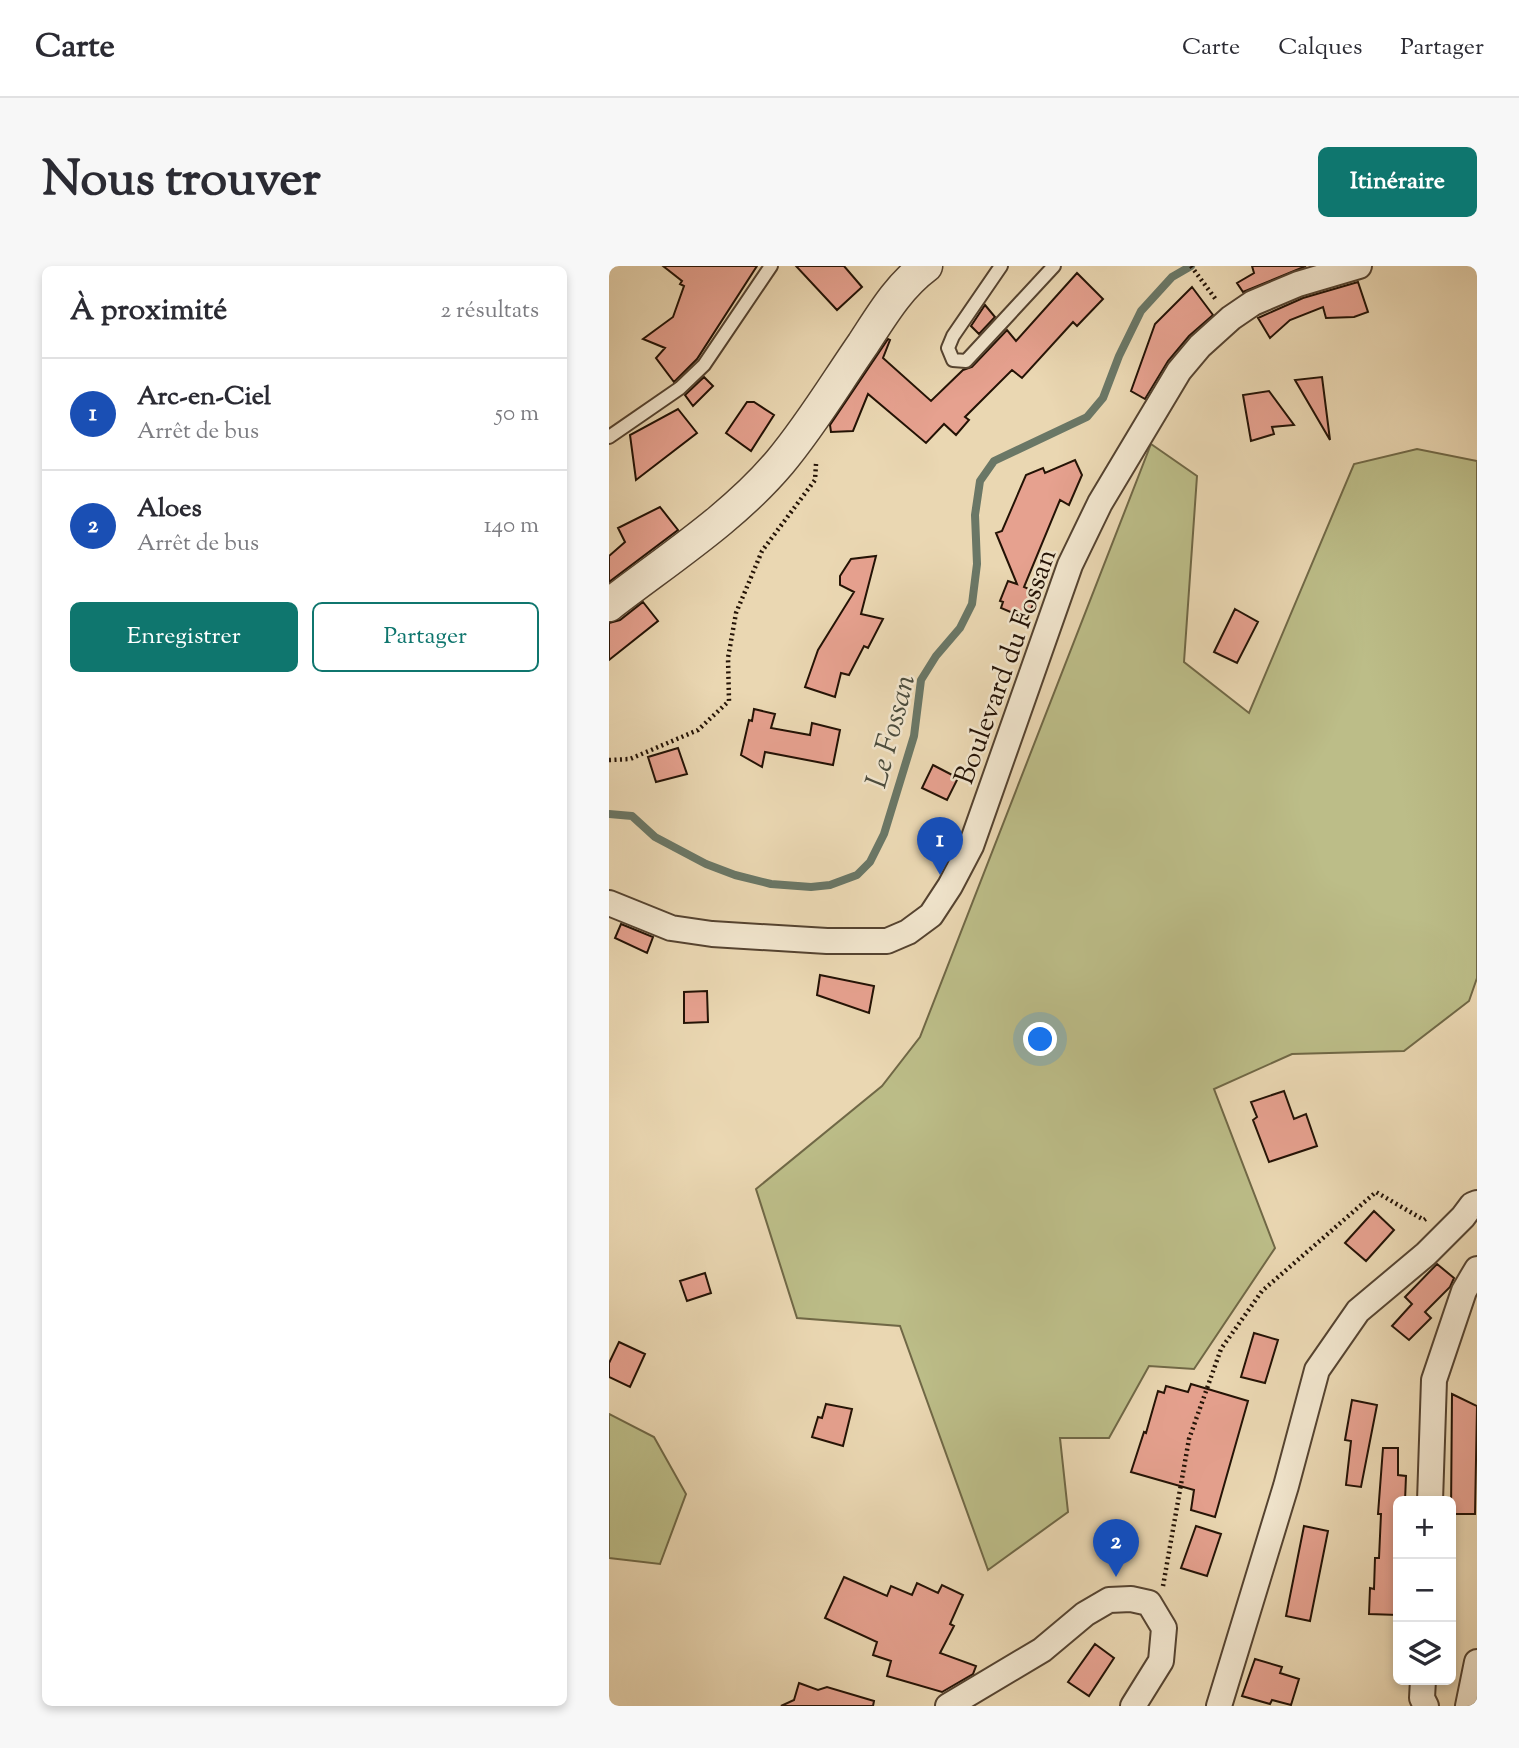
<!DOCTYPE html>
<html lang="fr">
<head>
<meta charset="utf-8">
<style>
  body { margin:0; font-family:"Sorts Mill Goudy",serif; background:#f7f7f7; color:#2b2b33 }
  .controls { position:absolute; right:21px; bottom:21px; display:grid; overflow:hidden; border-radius:10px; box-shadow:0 4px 10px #0003 }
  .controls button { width:63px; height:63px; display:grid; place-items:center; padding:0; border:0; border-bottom:2px solid #e1e1e2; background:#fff; color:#2b2b33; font:35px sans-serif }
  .you { position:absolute; left:432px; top:774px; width:24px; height:24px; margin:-18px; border:5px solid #fff; border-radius:50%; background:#1a73e8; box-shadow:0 0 0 10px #1a73e833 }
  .badge { display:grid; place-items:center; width:46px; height:46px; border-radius:50%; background:#0f766e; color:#fff; font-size:23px; font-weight:700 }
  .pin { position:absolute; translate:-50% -58px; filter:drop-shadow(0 2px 4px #0008) }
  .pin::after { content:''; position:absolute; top:37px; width:24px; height:21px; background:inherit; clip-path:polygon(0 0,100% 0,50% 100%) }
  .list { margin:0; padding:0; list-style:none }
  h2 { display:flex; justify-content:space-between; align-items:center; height:91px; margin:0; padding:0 28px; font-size:30px }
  h2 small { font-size:23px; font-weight:400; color:#7c7c81 }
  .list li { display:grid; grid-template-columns:46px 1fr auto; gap:21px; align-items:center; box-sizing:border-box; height:112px; padding:0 28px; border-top:2px solid #e1e1e2 }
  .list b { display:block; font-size:26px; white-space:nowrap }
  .list p { margin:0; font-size:23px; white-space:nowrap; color:#7c7c81 }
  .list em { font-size:23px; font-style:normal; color:#7c7c81 }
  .actions { display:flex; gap:14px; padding:21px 28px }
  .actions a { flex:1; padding:16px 0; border:2px solid #0f766e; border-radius:10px; text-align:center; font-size:24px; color:#0f766e }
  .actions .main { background:#0f766e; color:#fff }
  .icon { flex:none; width:38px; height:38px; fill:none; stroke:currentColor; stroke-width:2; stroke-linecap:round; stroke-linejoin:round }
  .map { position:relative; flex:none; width:868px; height:1440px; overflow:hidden; border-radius:10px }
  header { display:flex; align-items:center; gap:42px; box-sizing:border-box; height:98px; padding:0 35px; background:#fff; border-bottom:2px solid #e1e1e2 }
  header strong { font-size:33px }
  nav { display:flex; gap:38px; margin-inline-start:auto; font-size:24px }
  .intro { display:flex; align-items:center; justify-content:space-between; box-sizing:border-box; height:168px; padding:0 42px }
  h1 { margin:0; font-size:49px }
  .button { padding:18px 32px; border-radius:10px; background:#0f766e; color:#fff; font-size:24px; font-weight:700 }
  main { display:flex; gap:42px; padding:0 42px }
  aside { flex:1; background:#fff; border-radius:10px; box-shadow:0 4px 10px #0003 }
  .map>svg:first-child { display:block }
  .green { fill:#bcbd88; stroke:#706846; stroke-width:2 }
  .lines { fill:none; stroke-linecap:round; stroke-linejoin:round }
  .stream { stroke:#6a7766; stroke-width:8 }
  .building { fill:#e6a18f; stroke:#231205; stroke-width:2 }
  .service-casing { stroke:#554330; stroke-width:16 }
  .minor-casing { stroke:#554330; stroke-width:28 }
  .tertiary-casing { stroke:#554330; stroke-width:35 }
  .path { stroke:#231205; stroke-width:4.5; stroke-dasharray:2 3.5; stroke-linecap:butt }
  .service { stroke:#f1e5cd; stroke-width:12 }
  .minor { stroke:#f1e5cd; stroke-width:24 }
  .tertiary { stroke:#f1e5cd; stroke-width:32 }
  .labels { text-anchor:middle; stroke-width:5; stroke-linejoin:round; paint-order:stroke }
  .street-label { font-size:28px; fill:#231205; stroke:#f1e5cd }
  .water-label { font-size:30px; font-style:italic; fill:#4c4d3e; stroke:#f1e5cd }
</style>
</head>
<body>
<header>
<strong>Carte</strong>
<nav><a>Carte</a><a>Calques</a><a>Partager</a></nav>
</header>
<div class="intro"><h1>Nous trouver</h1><a class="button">Itinéraire</a></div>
<main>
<aside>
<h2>À proximité<small>2 résultats</small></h2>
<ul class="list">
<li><span class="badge" style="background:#1a4fb4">1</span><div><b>Arc-en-Ciel</b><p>Arrêt de bus</p></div><em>50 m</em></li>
<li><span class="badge" style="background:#1a4fb4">2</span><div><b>Aloes</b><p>Arrêt de bus</p></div><em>140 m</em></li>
</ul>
<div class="actions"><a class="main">Enregistrer</a><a>Partager</a></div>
</aside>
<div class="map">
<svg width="868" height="1440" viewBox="0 0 868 1440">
  <rect width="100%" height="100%" fill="#ead7b2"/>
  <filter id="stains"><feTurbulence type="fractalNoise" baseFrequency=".00286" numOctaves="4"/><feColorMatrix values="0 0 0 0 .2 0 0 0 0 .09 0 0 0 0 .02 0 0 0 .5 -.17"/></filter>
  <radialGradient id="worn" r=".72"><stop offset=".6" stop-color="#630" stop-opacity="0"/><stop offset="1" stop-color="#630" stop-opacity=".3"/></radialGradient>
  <path class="green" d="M 542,178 L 588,210 L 575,396 L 640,447 L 745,198 L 808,183 L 868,195 L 868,712 L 860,735 L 795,785 L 683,788 L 605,823 L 666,982 L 585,1103 L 540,1100 L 500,1172 L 451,1172 L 459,1246 L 379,1304 L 291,1060 L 188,1052 L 147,923 L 273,820 L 311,771 Z
    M 0,1148 L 45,1171 L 77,1228 L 51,1298 L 0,1292 Z"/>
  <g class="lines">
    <path class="stream" d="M 0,548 L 23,550 L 46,571 L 97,598 L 126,609 L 162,618 L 202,621 L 221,619 L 248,609 L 261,596 L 275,568 L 305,470 L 312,414 L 327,390 L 351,362 L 363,338 L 368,298 L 366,249 L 371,215 L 385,195 L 478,151 L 494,132 L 510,90 L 532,45 L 563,11 L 582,0"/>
  </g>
  <path class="building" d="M 54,0 L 148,0 L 88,93 L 65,116 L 47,92 L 56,82 L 34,73 L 64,51 L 75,20 L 71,18 L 73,15 Z
    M 187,0 L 235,0 L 253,21 L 228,44 Z
    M 643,0 L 697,0 L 634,26 L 628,17 L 645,7 Z
    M 468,7 L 494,33 L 468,60 L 464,56 L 413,112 L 403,104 L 356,151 L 360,154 L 347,169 L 335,158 L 317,177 L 259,128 L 244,165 L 222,166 L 221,159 L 279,73 L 281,74 L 274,92 L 322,135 L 354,104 L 363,101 L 398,64 L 407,75 Z
    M 749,16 L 759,46 L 745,51 L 717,52 L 714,41 L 681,54 L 661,72 L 649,52 L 694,32 Z
    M 583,21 L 604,49 L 580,70 L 559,95 L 536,133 L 522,125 L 546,58 Z
    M 376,39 L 386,51 L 370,68 L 362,60 Z
    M 95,111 L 104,120 L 84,140 L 76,129 Z
    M 713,111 L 721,174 L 686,114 Z
    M 660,125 L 685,159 L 663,161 L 665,168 L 642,175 L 634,129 Z
    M 138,136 L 145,136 L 165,149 L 142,185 L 117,167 Z
    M 69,143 L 88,167 L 27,214 L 21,169 Z
    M 466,194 L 473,209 L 460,239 L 451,234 L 415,321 L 429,327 L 418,353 L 392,342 L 394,336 L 391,335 L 399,315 L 408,318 L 387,267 L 393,265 L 417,209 L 434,202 L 436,207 Z
    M 51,241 L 69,264 L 0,316 L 0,290 L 16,276 L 9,262 Z
    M 267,290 L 252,348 L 274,353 L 259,382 L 255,380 L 240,409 L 232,407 L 226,431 L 196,421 L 209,384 L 245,326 L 231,319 L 231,310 L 242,293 Z
    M 34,336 L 49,355 L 0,394 L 0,357 L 11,354 Z
    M 626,343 L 649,356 L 628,397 L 605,386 Z
    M 145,443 L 166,448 L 162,462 L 201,469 L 203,457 L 231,464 L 224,499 L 156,486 L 153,501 L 132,489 L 140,454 L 143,455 Z
    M 69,482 L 78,508 L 47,516 L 39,491 Z
    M 324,499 L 349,512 L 338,534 L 313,522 Z
    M 12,658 L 44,671 L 38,687 L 6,672 Z
    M 211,709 L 265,720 L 260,747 L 208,729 Z
    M 98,725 L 99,756 L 75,757 L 75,726 Z
    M 675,825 L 685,853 L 697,848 L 708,880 L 660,896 L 644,854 L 648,851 L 642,836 Z
    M 765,945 L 785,964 L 757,995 L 736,977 Z
    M 828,998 L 845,1012 L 841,1021 L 816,1046 L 822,1052 L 800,1074 L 783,1060 L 803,1038 L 796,1031 Z
    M 96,1007 L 102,1027 L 78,1035 L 71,1015 Z
    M 645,1067 L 669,1074 L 656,1117 L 632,1111 Z
    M 10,1076 L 36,1088 L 21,1121 L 0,1111 L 0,1097 Z
    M 582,1118 L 639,1135 L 606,1251 L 582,1244 L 585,1224 L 522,1206 L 535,1166 L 537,1167 L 549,1125 L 555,1127 L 557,1120 L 579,1126 Z
    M 843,1128 L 868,1140 L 866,1248 L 842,1248 Z
    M 743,1134 L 768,1139 L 752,1221 L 737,1219 L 742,1175 L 736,1174 Z
    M 217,1138 L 243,1143 L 234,1180 L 203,1171 L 209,1151 L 213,1152 Z
    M 774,1182 L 789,1182 L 789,1209 L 797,1210 L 796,1235 L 789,1235 L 789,1349 L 760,1348 L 761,1322 L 765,1323 L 766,1292 L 770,1292 L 772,1248 L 769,1248 Z
    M 587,1260 L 612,1268 L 598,1310 L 572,1302 Z
    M 695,1260 L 719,1265 L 701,1355 L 677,1350 Z
    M 235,1311 L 278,1330 L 282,1320 L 303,1329 L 308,1317 L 329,1327 L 333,1319 L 354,1329 L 341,1358 L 345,1360 L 331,1387 L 367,1400 L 364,1408 L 333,1426 L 278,1410 L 282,1395 L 264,1389 L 268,1376 L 216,1352 Z
    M 486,1378 L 505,1392 L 480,1430 L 459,1416 Z
    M 646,1393 L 673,1401 L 671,1407 L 690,1413 L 682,1439 L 663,1434 L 661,1438 L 633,1430 Z
    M 190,1417 L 209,1424 L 218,1421 L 265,1435 L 264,1440 L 172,1440 L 185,1434 Z"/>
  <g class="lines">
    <defs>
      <path id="service" d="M 392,0 L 344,70 L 339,82 L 344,94 L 357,95 L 445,0
        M 0,171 L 71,122 L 95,99 L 162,0"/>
      <path id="minor" d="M 0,637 L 62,662 L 103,668 L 218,675 L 278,675 L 299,666 L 322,649 L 341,620 L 362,580 L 461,299 L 491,237 L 570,105 L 591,80 L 622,52 L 644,37 L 689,18 L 750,0
        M 821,1235 L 825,1114 L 855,1025 L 868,1003
        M 814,1414 L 813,1432 L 817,1440
        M 339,1440 L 433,1384 L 476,1348 L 500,1334 L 522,1333 L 540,1337 L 555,1362 L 552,1395 L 524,1440
        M 610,1440 L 677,1220 L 708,1104 L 749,1045 L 817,988 L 854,951 L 863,939 L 868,937
        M 859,1440 L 868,1396"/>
      <path id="tertiary" d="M 0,339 C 58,294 124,252 171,196 C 202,159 227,117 254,78 C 273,49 289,21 317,0"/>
    </defs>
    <use href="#service" class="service-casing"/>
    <use href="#minor" class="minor-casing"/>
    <use href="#tertiary" class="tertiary-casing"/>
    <path class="path" d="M 582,0 L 608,35
      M 0,494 L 21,493 L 89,464 L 120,435 L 119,392 L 127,347 L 153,285 L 206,214 L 207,198
      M 554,1320 L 580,1173 L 612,1083 L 653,1025 L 767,926 L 815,954 L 818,952"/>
    <use href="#service" class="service"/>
    <use href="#minor" class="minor"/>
    <use href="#tertiary" class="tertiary"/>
  </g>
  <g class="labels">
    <g class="street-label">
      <text transform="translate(395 400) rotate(-70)" y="10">Boulevard du Fossan</text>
    </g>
    <g class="water-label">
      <text transform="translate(281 465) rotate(-75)" y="10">Le Fossan</text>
    </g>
  </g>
  <rect width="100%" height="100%" filter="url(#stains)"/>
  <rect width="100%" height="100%" fill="url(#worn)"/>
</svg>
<div class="controls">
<button>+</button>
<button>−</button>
<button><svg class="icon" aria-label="layers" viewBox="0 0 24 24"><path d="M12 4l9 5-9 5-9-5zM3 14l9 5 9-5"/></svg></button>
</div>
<div class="you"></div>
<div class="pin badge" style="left:331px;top:609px;background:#1a4fb4">1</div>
<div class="pin badge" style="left:507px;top:1311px;background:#1a4fb4">2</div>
</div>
</main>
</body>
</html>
